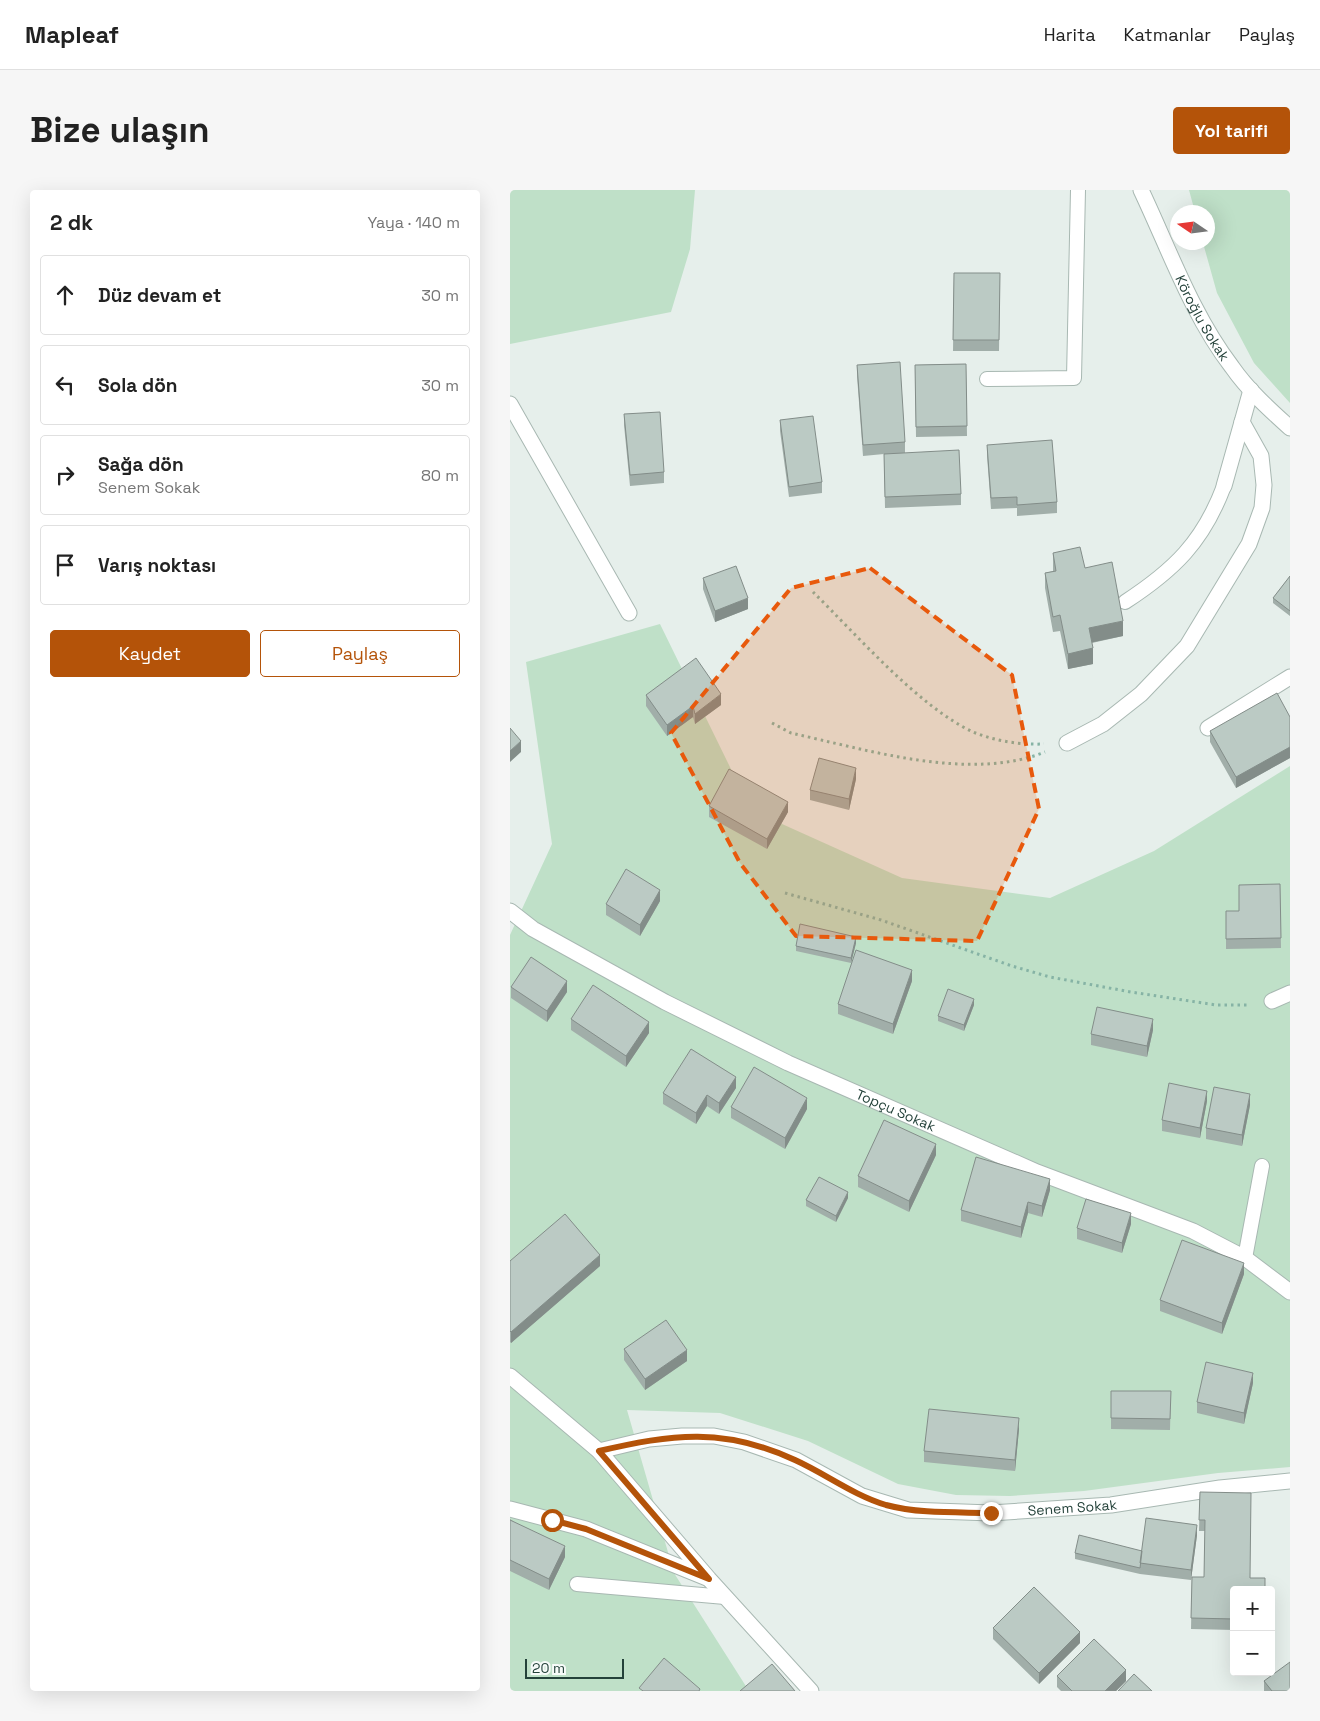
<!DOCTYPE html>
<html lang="tr">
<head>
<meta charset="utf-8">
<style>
  body { margin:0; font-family:"Space Grotesk",sans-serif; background:#f6f6f6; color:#222 }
  .controls { position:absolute; right:15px; bottom:15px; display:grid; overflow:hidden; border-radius:5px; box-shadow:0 5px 20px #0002 }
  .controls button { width:45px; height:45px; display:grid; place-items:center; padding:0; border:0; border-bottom:1px solid #e0e0e0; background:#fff; color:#222; font:25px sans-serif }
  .compass { position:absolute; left:660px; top:15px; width:45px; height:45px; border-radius:50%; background:#fff; box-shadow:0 5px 20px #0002; rotate:283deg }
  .scale { position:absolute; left:15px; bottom:12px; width:99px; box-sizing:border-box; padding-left:5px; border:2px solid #24423a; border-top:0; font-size:14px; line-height:18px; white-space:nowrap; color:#24423a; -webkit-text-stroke:4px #f7fbf9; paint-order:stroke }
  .stop { position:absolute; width:15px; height:15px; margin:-11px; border:4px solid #b45309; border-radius:50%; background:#fff }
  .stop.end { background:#b45309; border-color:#fff; box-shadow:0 1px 5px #0008 }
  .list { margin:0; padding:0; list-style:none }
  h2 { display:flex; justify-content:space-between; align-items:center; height:65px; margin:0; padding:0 20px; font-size:21px }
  h2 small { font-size:16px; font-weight:400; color:#767676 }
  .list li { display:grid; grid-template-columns:32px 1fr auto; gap:15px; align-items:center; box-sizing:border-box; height:80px; margin:0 10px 10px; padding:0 10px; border:1px solid #e0e0e0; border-radius:5px }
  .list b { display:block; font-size:19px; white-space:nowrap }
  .list p { margin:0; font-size:16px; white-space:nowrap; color:#767676 }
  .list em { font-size:16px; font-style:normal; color:#767676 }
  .actions { display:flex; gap:10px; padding:15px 20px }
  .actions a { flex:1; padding:11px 0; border:1px solid #b45309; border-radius:5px; text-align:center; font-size:18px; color:#b45309 }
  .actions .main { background:#b45309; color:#fff }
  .icon { flex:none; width:28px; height:28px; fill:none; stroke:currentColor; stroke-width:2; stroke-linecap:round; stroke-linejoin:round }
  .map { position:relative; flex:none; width:780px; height:1501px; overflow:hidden; border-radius:5px }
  header { display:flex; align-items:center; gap:30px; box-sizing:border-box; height:70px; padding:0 25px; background:#fff; border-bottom:1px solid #e0e0e0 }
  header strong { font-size:24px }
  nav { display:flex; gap:28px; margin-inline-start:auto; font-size:18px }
  .intro { display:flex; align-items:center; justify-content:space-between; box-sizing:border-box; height:120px; padding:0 30px }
  h1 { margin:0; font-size:35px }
  .button { padding:12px 22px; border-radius:5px; background:#b45309; color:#fff; font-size:18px; font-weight:700 }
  main { display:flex; gap:30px; padding:0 30px }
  aside { flex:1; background:#fff; border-radius:5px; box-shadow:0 5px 20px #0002 }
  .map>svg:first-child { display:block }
  .green { fill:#bfe0c8 }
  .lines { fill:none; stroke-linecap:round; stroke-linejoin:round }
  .lane-casing { stroke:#a8b8b2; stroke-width:16 }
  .street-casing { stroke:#a8b8b2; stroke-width:17 }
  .path { stroke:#86b3a5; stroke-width:3; stroke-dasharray:2.5 4; stroke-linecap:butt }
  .lane { stroke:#fff; stroke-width:14 }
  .street { stroke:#fff; stroke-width:15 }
  .wall { fill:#a1aea9 }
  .shaded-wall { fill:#838d89 }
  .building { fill:#bbcac4; stroke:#838d89 }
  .route { stroke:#b45309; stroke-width:6 }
  .marked { fill:#e8590c; fill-opacity:0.2; stroke:#e8590c; stroke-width:4; stroke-dasharray:10 6; stroke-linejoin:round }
  .labels { text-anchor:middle; stroke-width:4; stroke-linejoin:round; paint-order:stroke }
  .street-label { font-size:14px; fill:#24423a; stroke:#f7fbf9 }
</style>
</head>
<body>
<header>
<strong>Mapleaf</strong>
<nav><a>Harita</a><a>Katmanlar</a><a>Paylaş</a></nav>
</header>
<div class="intro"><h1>Bize ulaşın</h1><a class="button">Yol tarifi</a></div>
<main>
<aside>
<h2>2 dk<small>Yaya · 140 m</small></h2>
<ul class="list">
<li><svg class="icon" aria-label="ahead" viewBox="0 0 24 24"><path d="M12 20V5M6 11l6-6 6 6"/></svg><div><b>Düz devam et</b></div><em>30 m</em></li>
<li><svg class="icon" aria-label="left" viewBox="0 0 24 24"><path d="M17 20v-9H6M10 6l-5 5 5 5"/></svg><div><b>Sola dön</b></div><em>30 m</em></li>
<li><svg class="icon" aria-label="right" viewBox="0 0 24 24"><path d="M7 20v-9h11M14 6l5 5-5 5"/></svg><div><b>Sağa dön</b><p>Senem Sokak</p></div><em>80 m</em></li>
<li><svg class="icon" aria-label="arrive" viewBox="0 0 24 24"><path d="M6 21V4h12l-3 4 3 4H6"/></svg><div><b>Varış noktası</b></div></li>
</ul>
<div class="actions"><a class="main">Kaydet</a><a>Paylaş</a></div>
</aside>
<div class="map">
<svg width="780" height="1501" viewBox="0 0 780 1501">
  <rect width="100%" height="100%" fill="#e6efeb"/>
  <path class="green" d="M 0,0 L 185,0 L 180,59 L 161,122 L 0,154 Z
    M 679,0 L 780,0 L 780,213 L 744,173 L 707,103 L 693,53 L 698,52 L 698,22 L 685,22 Z
    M 150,434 L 241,620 L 392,688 L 540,708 L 644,661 L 780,576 L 780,1277 L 708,1283 L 574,1301 L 500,1306 L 446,1305 L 388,1294 L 298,1251 L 210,1223 L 117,1220 L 164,1383 L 239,1501 L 0,1501 L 0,745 L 42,654 L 16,472 Z"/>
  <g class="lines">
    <defs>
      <path id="lane" d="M 477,189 L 564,188 L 568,0
        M 615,412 C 664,380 693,352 714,296
        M 735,1068 L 752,976
        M 67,1394 L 215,1407"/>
      <g id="street">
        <path id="s1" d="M 631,0 C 659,59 682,125 722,177 C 738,200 759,219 780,238"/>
        <path d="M 0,214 L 119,423"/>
        <path d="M 714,296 L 741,200"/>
        <path d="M 698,538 L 780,487"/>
        <path d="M 557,553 L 593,534 L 631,504 L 677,456 L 739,354 L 752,318 L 754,295 L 751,266 L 732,232"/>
        <path id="s2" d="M 0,721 L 23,739 L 155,812 L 278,873 L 527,982 L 683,1041 L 735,1068 L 780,1102"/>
        <path d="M 762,811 L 780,803"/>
        <path d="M 0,1186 L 89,1261 L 199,1389 L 301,1501"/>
        <path id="s3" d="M 89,1261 L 139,1249 L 172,1246 L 204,1246 L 234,1252 L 286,1270 L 352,1306 L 398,1320 L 481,1323 L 601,1315 L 710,1298 L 780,1291"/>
        <path d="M 0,1319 L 76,1339 L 197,1388"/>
      </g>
    </defs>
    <use href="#lane" class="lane-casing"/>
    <use href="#street" class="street-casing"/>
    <path class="path" d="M 303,402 C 347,445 409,517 463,542 C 485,551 510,555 534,554
      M 262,533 L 281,543 C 358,560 460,592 535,562
      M 275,703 L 371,730 L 502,776 L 540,787 L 621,802 L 706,815 L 739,815"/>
    <use href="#lane" class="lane"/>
    <use href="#street" class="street"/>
  </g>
  <path class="wall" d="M 444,83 L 490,83 L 489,161 L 443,161 Z
    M 456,174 L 457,246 L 406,247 L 405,175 Z
    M 347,175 L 395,252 L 395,263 L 451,304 L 451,315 L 375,318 L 374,264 L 353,266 L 347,186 Z
    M 114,224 L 154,282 L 154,293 L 120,296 L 114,235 Z
    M 270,230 L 312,292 L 312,303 L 279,307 L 270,241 Z
    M 477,255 L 547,312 L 547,323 L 507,326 L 507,318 L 481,319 L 477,266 Z
    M 543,363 L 575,378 L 613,446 L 582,453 L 583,474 L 558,479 L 550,441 L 543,442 L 535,398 L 535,383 L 543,381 Z
    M 780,386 L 780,426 L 763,413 L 763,408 Z
    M 193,388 L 238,419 L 205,432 L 193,399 Z
    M 136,505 L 211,515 L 185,534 L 183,527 L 157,546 L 136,516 Z
    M 780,527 L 780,568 L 726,598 L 700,552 L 700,541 Z
    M 346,589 L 339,620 L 300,610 L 300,600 Z
    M 199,616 L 278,622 L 257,659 L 199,627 Z
    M 770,694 L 771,758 L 716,759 L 716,721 L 729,721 Z
    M 150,711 L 130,746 L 96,725 L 96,714 Z
    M 346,753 L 341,773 L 286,761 L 286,756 Z
    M 402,791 L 383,844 L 328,824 L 328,814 Z
    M 1,797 L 57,802 L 37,832 L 1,808 Z
    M 464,815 L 454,841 L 428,831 L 428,826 Z
    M 61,829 L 139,843 L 116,877 L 61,840 Z
    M 643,840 L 637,867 L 581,855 L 581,844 Z
    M 226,898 L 209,924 L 197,916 L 186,934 L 153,914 L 153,903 Z
    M 697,911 L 690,948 L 652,941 L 652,930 Z
    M 740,915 L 732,956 L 696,949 L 696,938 Z
    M 221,917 L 297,919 L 275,959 L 221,928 Z
    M 426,965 L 399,1022 L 348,997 L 348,986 Z
    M 540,1000 L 532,1027 L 518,1023 L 511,1048 L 451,1031 L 451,1020 Z
    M 338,1008 L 326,1032 L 296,1016 L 296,1010 Z
    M 621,1034 L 612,1063 L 567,1049 L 567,1038 Z
    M 0,1071 L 90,1076 L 1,1153 L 0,1152 Z
    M 734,1084 L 712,1144 L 650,1121 L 650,1110 Z
    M 114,1159 L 177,1171 L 135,1200 L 114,1170 Z
    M 743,1193 L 734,1234 L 687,1223 L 687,1212 Z
    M 601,1201 L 661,1201 L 660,1240 L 601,1239 Z
    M 509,1239 L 505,1281 L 414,1272 L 414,1261 Z
    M 690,1302 L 724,1400 L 724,1440 L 681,1439 L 682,1387 L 694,1387 L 695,1341 L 689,1341 Z
    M 0,1329 L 55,1367 L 39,1400 L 0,1381 Z
    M 687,1345 L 681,1390 L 630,1384 L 565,1369 L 565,1363 L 632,1361 Z
    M 483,1438 L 570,1453 L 529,1494 L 483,1449 Z
    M 547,1486 L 616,1491 L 606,1501 L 551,1501 L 547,1497 Z
    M 754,1491 L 780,1501 L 754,1501 Z"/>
  <path class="shaded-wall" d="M 238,408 L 238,419 L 205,432 L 205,421 Z
    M 613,431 L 613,446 L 579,453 L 579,438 Z
    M 583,458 L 583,474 L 558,479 L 558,464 Z
    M 211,504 L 211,515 L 185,534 L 185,524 Z
    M 183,516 L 183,527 L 157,546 L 157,535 Z
    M 11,551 L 11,562 L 0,572 L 0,561 Z
    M 780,557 L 780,568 L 726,598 L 726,587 Z
    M 346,578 L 346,589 L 339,620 L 339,609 Z
    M 278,612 L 278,622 L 257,659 L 257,649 Z
    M 150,700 L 150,711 L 130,746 L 130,735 Z
    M 346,747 L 346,753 L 341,773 L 341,768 Z
    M 402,780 L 402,791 L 383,844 L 383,834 Z
    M 57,791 L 57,802 L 37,832 L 37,821 Z
    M 464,809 L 464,815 L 454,841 L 454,835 Z
    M 643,829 L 643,840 L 637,867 L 637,856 Z
    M 139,832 L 139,843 L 116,877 L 116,866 Z
    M 226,887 L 226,898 L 209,924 L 209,913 Z
    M 697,901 L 697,911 L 690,948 L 690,938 Z
    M 740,904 L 740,915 L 732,956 L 732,945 Z
    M 197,905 L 197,916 L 186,934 L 186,923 Z
    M 297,908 L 297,919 L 275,959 L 275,948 Z
    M 426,954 L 426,965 L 399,1022 L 399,1011 Z
    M 540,989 L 540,1000 L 532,1027 L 532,1016 Z
    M 338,1002 L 338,1008 L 326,1032 L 326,1026 Z
    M 518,1012 L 518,1023 L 511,1048 L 511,1037 Z
    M 621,1023 L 621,1034 L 612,1063 L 612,1053 Z
    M 90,1065 L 90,1076 L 1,1153 L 1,1142 Z
    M 734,1073 L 734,1084 L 712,1144 L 712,1133 Z
    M 177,1160 L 177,1171 L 135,1200 L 135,1189 Z
    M 743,1183 L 743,1193 L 734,1234 L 734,1223 Z
    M 509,1228 L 509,1239 L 505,1281 L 505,1270 Z
    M 687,1335 L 687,1345 L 681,1390 L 681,1380 Z
    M 55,1356 L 55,1367 L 39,1400 L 39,1389 Z
    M 570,1442 L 570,1453 L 529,1494 L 529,1483 Z
    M 616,1480 L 616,1491 L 606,1501 L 595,1501 Z"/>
  <path class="building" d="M 444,83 L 490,83 L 489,150 L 443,150 Z
    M 390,172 L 395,252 L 353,255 L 347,175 Z
    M 456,174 L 457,236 L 406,237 L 405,175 Z
    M 150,222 L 154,282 L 120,285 L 114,224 Z
    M 303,226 L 312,292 L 279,297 L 270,230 Z
    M 542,250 L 547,312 L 507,315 L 507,307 L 481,308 L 477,255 Z
    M 449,260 L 451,304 L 375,307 L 374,264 Z
    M 570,357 L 575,378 L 602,372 L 613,431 L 579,438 L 583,458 L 558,464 L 550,425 L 543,427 L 535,383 L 546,381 L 543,363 Z
    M 226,376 L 238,408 L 205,421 L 193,388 Z
    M 780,386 L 780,421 L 763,408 Z
    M 186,468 L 211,504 L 185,524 L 183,516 L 157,535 L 136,505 Z
    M 767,503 L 780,527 L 780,557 L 726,587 L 700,541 Z
    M 0,538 L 11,551 L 0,561 Z
    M 309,568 L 346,578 L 339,609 L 300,600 Z
    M 219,579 L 278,612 L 257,649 L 199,616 Z
    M 116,679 L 150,700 L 130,735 L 96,714 Z
    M 770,694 L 771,748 L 716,749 L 716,721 L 729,721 L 729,695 Z
    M 290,734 L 346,747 L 341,768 L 286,756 Z
    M 346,760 L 402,780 L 383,834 L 328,814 Z
    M 21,767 L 57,791 L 37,821 L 1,797 Z
    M 83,795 L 139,832 L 116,866 L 61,829 Z
    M 438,799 L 464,809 L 454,835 L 428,826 Z
    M 587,817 L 643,829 L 637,856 L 581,844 Z
    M 181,859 L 226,887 L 209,913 L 197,905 L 186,923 L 153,903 Z
    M 244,877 L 297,908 L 275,948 L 221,917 Z
    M 659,893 L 697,901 L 690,938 L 652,930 Z
    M 704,897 L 740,904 L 732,945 L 696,938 Z
    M 374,930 L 426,954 L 399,1011 L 348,986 Z
    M 466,967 L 540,989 L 532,1016 L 518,1012 L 511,1037 L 451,1020 Z
    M 309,987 L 338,1002 L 326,1026 L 296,1010 Z
    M 576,1009 L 621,1023 L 612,1053 L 567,1038 Z
    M 55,1024 L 90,1065 L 1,1142 L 0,1141 L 0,1071 Z
    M 672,1050 L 734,1073 L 712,1133 L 650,1110 Z
    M 156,1130 L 177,1160 L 135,1189 L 114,1159 Z
    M 696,1172 L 743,1183 L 734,1223 L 687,1212 Z
    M 601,1201 L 661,1201 L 660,1229 L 601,1228 Z
    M 419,1219 L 509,1228 L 505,1270 L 414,1261 Z
    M 690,1302 L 741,1303 L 740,1388 L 755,1388 L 755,1400 L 724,1400 L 724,1429 L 681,1428 L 682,1387 L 694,1387 L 695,1330 L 689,1330 Z
    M 636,1328 L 687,1335 L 681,1380 L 630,1373 Z
    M 0,1330 L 55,1356 L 39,1389 L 0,1370 Z
    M 569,1345 L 632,1361 L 630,1378 L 565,1363 Z
    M 524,1397 L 570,1442 L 529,1483 L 483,1438 Z
    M 584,1449 L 616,1480 L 595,1501 L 562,1501 L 547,1486 Z
    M 154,1468 L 190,1499 L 189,1501 L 133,1501 L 129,1498 Z
    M 780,1472 L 780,1501 L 762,1501 L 754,1491 Z
    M 262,1474 L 285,1501 L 230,1501 Z
    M 624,1484 L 642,1501 L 608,1501 Z"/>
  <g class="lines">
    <path class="route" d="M 42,1330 L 76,1339 L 199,1389 L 89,1261 C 162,1244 214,1237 285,1270 C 316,1284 343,1305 376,1315 C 410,1324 446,1322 481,1323"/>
  </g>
  <path class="marked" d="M 360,378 L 502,485 L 529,619 L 467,751 L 286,746 L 230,673 L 161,543 L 281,398 Z"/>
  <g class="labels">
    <g class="street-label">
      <text dy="5" stroke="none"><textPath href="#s1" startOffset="142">Köroğlu Sokak</textPath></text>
      <text dy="5" stroke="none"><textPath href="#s2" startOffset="435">Topçu Sokak</textPath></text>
      <text dy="5" stroke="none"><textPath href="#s3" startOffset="490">Senem Sokak</textPath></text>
    </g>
  </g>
</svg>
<div class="controls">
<button>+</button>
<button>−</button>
</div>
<svg class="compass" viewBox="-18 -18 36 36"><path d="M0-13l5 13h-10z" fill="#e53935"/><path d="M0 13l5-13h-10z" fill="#767676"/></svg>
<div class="scale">20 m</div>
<div class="stop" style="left:42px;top:1330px"></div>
<div class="stop end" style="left:481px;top:1323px"></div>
</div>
</main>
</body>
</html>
